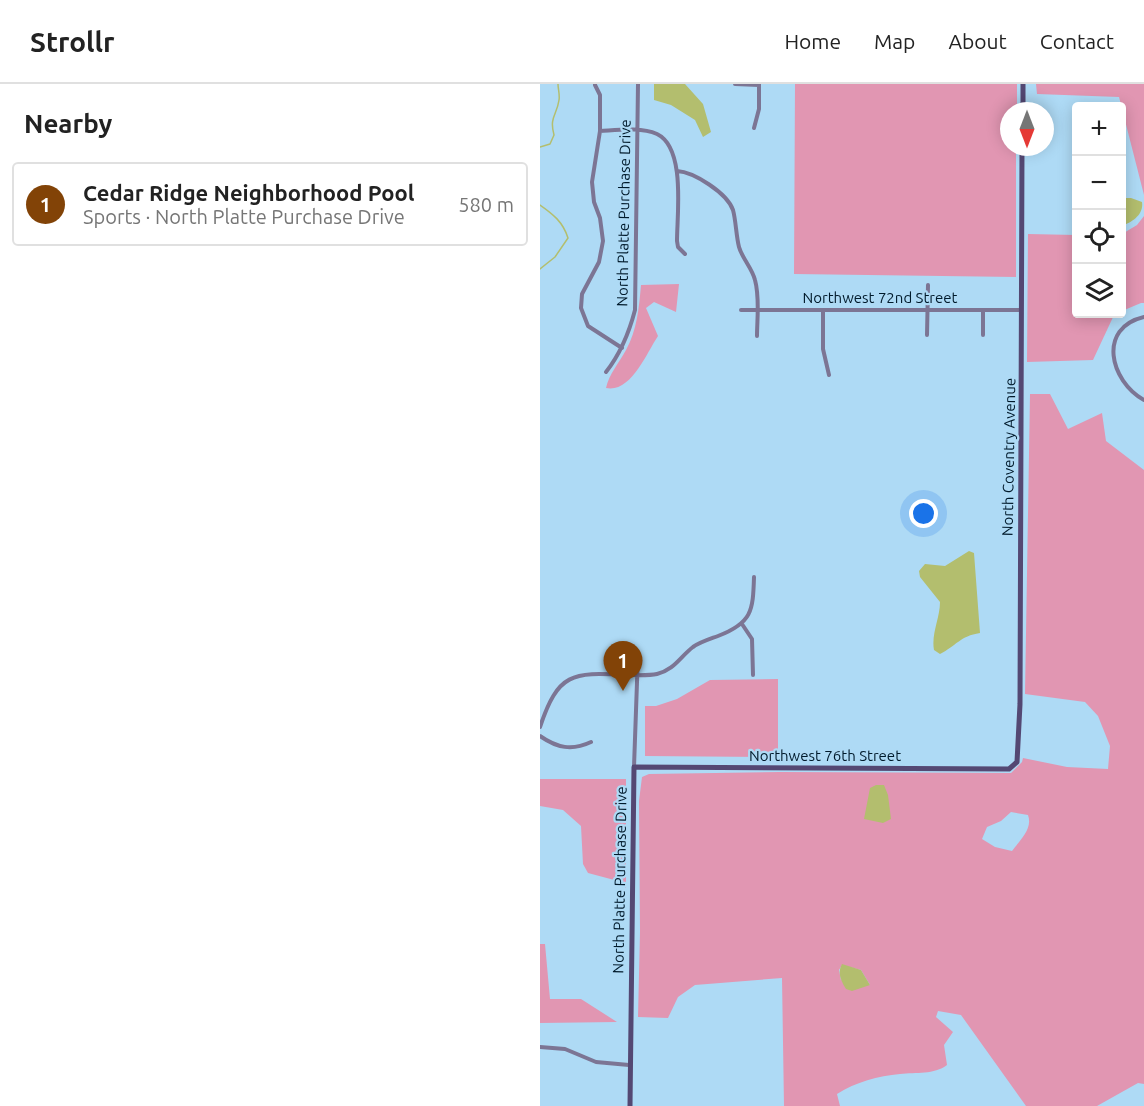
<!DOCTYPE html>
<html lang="en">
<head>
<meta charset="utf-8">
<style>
  body { margin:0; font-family:Ubuntu,sans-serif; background:#f2f2f2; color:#222 }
  .controls { position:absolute; right:18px; top:18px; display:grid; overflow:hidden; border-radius:6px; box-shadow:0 3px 15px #0003 }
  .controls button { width:54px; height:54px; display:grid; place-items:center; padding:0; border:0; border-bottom:2px solid #e0e0e0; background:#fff; color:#222; font:30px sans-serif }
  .compass { position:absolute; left:460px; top:18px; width:54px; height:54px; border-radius:50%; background:#fff; box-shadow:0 3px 15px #0003; rotate:180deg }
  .you { position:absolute; left:384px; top:430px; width:21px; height:21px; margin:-15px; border:4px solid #fff; border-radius:50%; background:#1a73e8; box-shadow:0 0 0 9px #1a73e833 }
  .badge { display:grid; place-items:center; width:39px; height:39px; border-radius:50%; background:#824307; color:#fff; font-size:20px; font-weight:700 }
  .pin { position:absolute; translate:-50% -50px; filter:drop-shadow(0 2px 3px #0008) }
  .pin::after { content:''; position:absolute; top:32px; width:21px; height:18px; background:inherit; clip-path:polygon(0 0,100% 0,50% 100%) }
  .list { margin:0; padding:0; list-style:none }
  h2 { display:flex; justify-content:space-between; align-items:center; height:78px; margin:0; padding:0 24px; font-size:26px }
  h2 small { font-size:20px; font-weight:400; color:#767676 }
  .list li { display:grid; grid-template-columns:39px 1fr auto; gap:18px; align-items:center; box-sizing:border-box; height:84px; margin:0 12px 12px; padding:0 12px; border:2px solid #e0e0e0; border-radius:6px }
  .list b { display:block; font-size:22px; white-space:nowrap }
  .list p { margin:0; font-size:20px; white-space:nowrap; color:#767676 }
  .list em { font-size:20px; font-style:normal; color:#767676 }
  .icon { flex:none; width:33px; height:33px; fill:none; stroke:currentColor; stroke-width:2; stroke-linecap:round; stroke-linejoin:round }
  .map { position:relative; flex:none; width:604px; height:1022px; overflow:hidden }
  header { display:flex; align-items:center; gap:36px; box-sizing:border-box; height:84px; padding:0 30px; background:#fff; border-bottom:2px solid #e0e0e0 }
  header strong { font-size:28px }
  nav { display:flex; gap:33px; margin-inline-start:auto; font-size:21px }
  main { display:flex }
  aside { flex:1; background:#fff }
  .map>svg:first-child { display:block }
  .green { fill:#e196b2; fill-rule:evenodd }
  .water { fill:#b3be6e }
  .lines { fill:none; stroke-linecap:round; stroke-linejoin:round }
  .stream { stroke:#b3be6e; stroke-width:1.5 }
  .street { stroke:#7c7594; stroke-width:4 }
  .secondary { stroke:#544873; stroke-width:5 }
  .labels { text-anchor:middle; stroke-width:4.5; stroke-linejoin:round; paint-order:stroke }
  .street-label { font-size:15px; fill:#001a2b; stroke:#aedaf5 }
</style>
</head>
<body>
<header>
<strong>Strollr</strong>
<nav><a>Home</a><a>Map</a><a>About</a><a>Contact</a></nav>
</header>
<main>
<aside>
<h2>Nearby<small></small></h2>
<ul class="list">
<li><span class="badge">1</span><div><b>Cedar Ridge Neighborhood Pool</b><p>Sports · North Platte Purchase Drive</p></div><em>580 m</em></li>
</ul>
</aside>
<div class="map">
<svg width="604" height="1022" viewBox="0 0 604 1022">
  <rect width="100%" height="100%" fill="#aedaf5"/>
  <path class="green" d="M 255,0 L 477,0 L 477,27 L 469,27 L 469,63 L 476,63 L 476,193 L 254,190 Z
    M 496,0 L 604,0 L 604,111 L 579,13 L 497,10 Z
    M 604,132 L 604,219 L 601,219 L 582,227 L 582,150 L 597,141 Z
    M 488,150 L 536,151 L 536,230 L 577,230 L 574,231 L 553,276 L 487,278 Z
    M 139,200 L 136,228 L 114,218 L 106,224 L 118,252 C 106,270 91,309 66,304 C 69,290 79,279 86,266 C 97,246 99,224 101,201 Z
    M 490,310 L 510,310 L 528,345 L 562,329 L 566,357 L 604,386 L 604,1000 L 598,999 L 557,1022 L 486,1022 L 421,931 L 398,927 L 396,933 L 413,948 L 404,961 L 407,981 C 394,991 376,988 360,990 C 338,992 316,998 297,1010 L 300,1022 L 244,1022 L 242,894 L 155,901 L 138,913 L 128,934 L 98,933 L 100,848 L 99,717 L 102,693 L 109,690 L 240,688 L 471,689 L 482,678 L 483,674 L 527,683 L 568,685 L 570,662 L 558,632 L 545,618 L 485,610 ZM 471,728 L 488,731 C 493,745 480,756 472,767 L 455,763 L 442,755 L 447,743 L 461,737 ZM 302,881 L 321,886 L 330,901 L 301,896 L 299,886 Z
    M 238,595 L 238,673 L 105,672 L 105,622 L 116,622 L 137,615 L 170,596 Z
    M 0,695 L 86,695 L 86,804 L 78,797 L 48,789 L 43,780 L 41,742 L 23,726 L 0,722 Z
    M 0,860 L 5,860 L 10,915 L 41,915 L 77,938 L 0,939 Z"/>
  <path class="water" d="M 114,0 L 145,0 L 163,20 L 171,48 L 163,53 L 155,36 L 131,21 L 114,16 Z
    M 582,114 L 591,114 L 602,118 C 604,131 592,138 582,142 Z
    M 429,467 L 434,469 L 440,549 C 420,552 416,562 400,570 L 394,566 C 391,550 400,534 400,518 L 380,493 L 379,487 L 385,480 L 405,482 Z
    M 336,701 L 344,701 L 348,711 L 351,735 L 343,739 L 324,735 L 330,704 Z
    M 302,880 L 321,886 L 330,901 L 312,907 L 306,905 C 301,897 297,889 302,880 Z"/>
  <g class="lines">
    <path class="stream" d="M 0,63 L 10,60 L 14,51 C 9,33 17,31 19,16 C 20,11 18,5 18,0
      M 0,121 C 13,130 23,138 28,154 L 15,173 L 0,185"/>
    <path class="street" d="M 195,0 L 219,1
      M 55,1 L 60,11 L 60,47 L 52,98 L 54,118 L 60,134 L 63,157 L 59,178 L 42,210 L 41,224 L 48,242 L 82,264
      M 214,44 L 219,25 L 219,0
      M 60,47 C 78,46 101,43 117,50 C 146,64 137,130 137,157 L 138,163 L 145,170
      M 137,87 C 154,88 187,109 193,126 C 196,137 196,151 199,163 C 202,174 212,184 215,196 C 220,214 217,235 217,252
      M 201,226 L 480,226
      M 443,226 L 443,251
      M 283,227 L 283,265 L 289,291
      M 604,233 C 557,244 570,297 604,316
      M 387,251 L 388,201
      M 66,288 C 81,269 89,249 95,226 L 98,0
      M 202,540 L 212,555 L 213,591
      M 0,643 C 18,589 32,588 85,591 C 95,591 108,592 117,590 C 134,586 140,573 153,563 C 160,558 170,555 178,552 C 212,539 213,527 214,493
      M 0,652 C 17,664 32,667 51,658
      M 94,683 L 98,570
      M 0,963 L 25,965 L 56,978 L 89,981"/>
    <path class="secondary" d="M 483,27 L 483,0
      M 90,1022 L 94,683 L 469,685 L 477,678 L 480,620 L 482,63"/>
  </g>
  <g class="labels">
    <g class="street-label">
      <text transform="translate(84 129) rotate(-89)" y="5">North Platte Purchase Drive</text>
      <text x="340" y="219">Northwest 72nd Street</text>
      <text transform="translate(469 373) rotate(-89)" y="5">North Coventry Avenue</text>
      <text x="285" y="677">Northwest 76th Street</text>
      <text transform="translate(80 796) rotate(-89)" y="5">North Platte Purchase Drive</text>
    </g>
  </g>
</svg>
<div class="controls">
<button>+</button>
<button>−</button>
<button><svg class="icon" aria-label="locate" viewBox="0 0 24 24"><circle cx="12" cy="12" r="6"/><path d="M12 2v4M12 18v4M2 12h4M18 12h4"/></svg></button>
<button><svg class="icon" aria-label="layers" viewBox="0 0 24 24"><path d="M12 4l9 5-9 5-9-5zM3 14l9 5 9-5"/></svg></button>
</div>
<svg class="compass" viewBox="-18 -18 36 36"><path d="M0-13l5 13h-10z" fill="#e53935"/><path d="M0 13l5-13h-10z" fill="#767676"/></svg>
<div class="you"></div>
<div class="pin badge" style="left:83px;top:607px">1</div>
</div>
</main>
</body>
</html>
